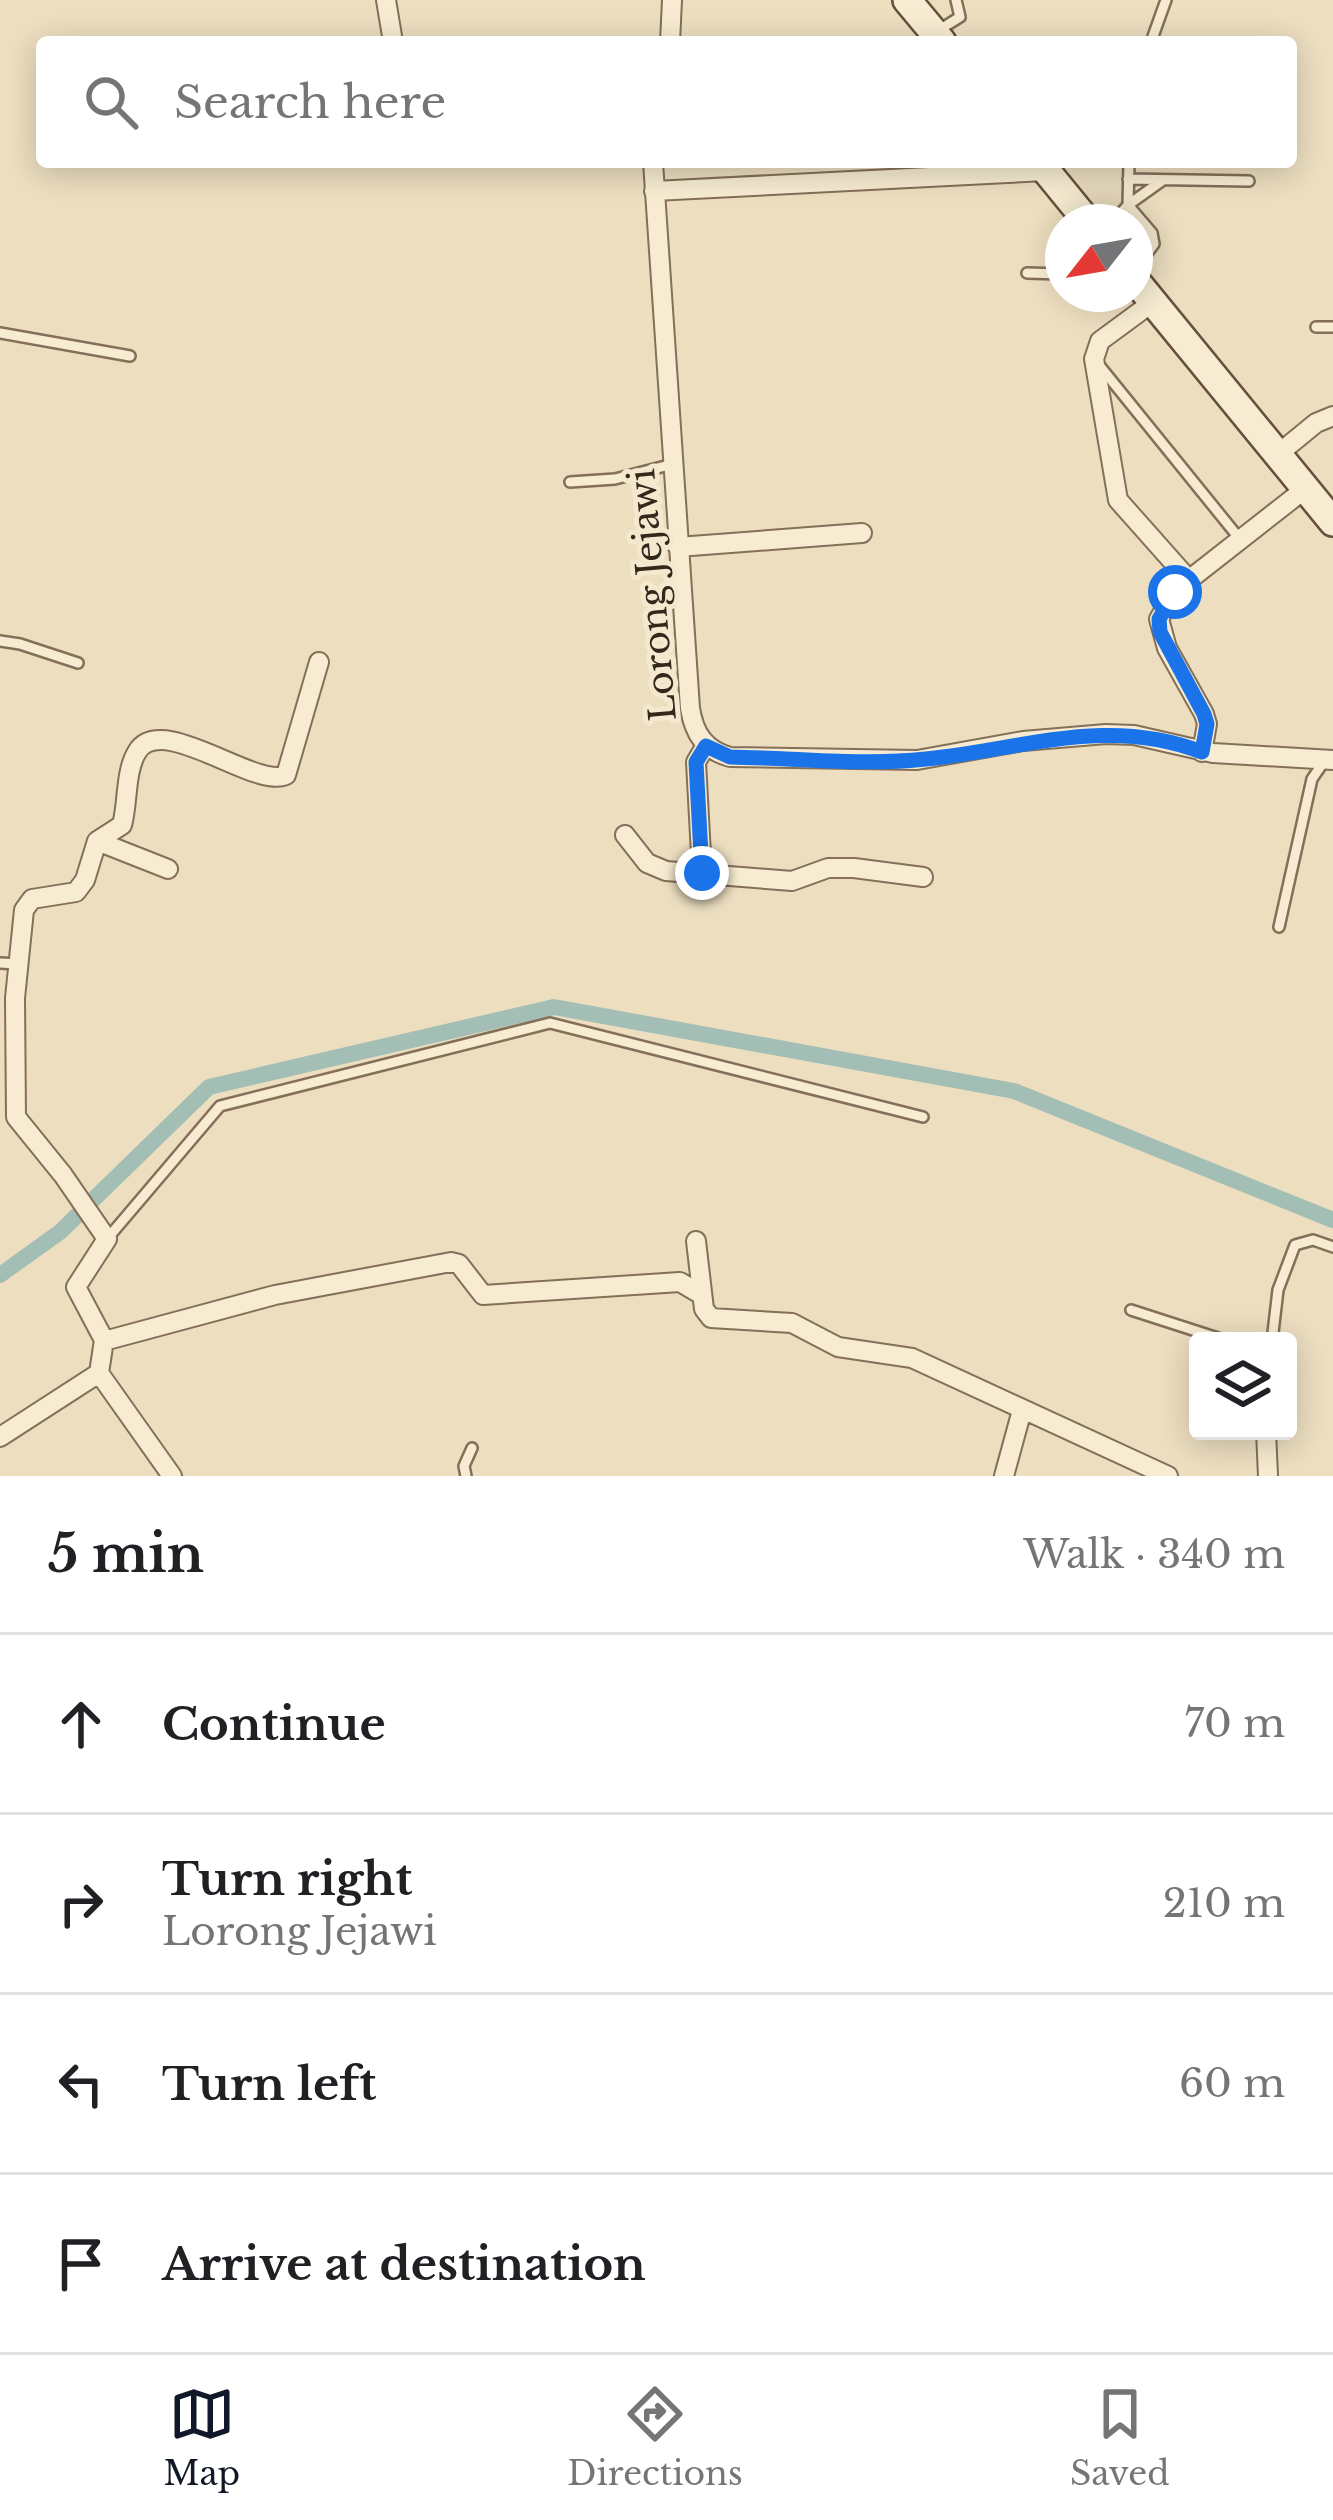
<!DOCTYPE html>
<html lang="en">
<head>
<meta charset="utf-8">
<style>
  body { margin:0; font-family:"Libre Baskerville",serif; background:#f6f6f6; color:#202124 }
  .controls { position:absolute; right:36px; bottom:36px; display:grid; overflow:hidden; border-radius:12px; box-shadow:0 6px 30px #0003 }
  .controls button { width:108px; height:108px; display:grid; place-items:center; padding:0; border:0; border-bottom:3px solid #e0e0e0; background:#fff; color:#202124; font:60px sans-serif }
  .compass { position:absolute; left:1045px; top:204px; width:108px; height:108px; border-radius:50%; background:#fff; box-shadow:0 6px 30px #0003; rotate:239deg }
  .stop { position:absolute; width:36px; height:36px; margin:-27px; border:9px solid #1a73e8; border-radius:50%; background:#fff }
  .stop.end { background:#1a73e8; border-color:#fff; box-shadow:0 3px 12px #0008 }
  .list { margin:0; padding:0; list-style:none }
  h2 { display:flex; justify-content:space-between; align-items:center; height:156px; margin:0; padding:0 48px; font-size:51px }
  h2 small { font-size:39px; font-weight:400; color:#757577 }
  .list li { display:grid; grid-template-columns:78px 1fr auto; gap:36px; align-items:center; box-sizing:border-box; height:180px; padding:0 48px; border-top:3px solid #e0e0e0 }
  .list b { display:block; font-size:45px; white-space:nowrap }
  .list p { margin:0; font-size:39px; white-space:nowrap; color:#757577 }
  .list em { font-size:39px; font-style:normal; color:#757577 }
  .icon { flex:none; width:66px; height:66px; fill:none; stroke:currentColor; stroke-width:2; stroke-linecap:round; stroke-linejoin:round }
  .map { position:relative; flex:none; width:1333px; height:1476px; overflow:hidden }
  .search { position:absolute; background:#fff; box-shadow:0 6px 30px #0003; left:36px; right:36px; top:36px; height:132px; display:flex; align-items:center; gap:30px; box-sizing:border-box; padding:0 42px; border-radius:12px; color:#757577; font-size:45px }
  .sheet { height:876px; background:#fff }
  nav { display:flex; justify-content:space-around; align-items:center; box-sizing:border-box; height:168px; border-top:3px solid #e0e0e0; background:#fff; font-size:33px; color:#757577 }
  nav a { display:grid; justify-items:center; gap:6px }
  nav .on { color:#111827 }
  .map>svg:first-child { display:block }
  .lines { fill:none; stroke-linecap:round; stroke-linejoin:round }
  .canal { stroke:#a2beb5; stroke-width:16 }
  .service-casing { stroke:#846f58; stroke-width:14 }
  .minor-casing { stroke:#846f58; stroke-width:22 }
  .secondary-casing { stroke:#65503b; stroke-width:32 }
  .service { stroke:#f7ecd1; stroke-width:9 }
  .minor { stroke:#f7ecd1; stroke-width:18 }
  .secondary { stroke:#f7ecd1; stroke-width:27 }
  .route { stroke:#1a73e8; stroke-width:15 }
  .labels { text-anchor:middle; stroke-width:10; stroke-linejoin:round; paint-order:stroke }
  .street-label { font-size:36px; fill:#34271c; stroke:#f4e9ce }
</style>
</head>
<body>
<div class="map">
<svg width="1333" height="1476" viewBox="0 0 1333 1476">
  <rect width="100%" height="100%" fill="#ecdebf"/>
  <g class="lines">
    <path class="canal" d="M 0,1275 L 60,1232 L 209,1087 L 554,1007 L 1014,1091 L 1333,1220"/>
    <defs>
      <path id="service" d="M 939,30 L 960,17 L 956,0
        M 1151,42 L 1166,0
        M 1128,179 L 1249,181
        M 1113,222 L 1128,205 L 1129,162
        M 1135,256 L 1148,252 L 1154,244 L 1152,233 L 1128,205 L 1163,180
        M 1027,273 L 1063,274
        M 1316,327 L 1333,327
        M 0,333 L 130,356
        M 1099,365 L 1239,538
        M 570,482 L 615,479 L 673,464
        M 0,641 L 20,644 L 78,663
        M 1279,927 L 1312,779 L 1325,760
        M 0,963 L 18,964
        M 107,1239 L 220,1106 L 550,1023 L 923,1117
        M 1131,1310 L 1227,1341
        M 1272,1341 L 1278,1290 L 1295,1245 L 1313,1240 L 1333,1247
        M 466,1476 L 464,1466 L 472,1448"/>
      <path id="minor" d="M 386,0 L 393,42
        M 670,42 L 672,0
        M 653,162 L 690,708 C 694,734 705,750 730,757 L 917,760 L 1023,741 L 1106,734 L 1134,735 L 1213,753 L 1333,760
        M 654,191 L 1046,171
        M 1153,302 L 1100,341 L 1094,359 L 1118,500 L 1189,580
        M 1277,455 L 1316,423 L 1333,416
        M 678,547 L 862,533
        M 1202,752 L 1207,724 L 1204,714 L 1167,648 L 1159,619 L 1176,590 L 1305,489
        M 625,835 L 647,863 L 666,871 L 792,881 L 828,868 L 854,868 L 923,877
        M 97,841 L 168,869
        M 702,873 L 696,762 L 706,745
        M 696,1241 L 704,1309 L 711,1318 L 792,1323 L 838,1347 L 912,1358 L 1168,1476
        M 104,1341 L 275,1295 L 451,1262 L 459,1264 L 483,1295 L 680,1282 L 702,1295
        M 1266,1431 L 1268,1476
        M 0,1437 L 99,1373
        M 172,1476 L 99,1373 L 104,1340 L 76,1287 L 107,1239 L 63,1175 L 16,1117 L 15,998 L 24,910 L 32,899 L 76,892 L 85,880 L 97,841 L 122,825 C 128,804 125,771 137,752 C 161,711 256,790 286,775 L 319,662
        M 1004,1476 L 1022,1410"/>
      <path id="secondary" d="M 907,0 L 942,42
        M 1039,162 L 1088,222
        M 1135,280 L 1333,522"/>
    </defs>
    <use href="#service" class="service-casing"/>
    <use href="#minor" class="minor-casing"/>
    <use href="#secondary" class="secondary-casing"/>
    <use href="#service" class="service"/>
    <use href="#minor" class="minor"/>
    <use href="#secondary" class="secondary"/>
  </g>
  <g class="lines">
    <path class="route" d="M 702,873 L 696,762 L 706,746 L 730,757 C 794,758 862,766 926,759 C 1022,750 1106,715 1202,752 L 1207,724 L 1204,714 L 1160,632 L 1159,619 L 1175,592"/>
  </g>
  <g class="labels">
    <g class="street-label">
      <text transform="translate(652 595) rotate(-95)" y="13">Lorong Jejawi</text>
    </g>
  </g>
</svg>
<div class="controls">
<button><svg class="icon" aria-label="layers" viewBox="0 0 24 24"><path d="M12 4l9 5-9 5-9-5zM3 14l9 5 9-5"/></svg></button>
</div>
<svg class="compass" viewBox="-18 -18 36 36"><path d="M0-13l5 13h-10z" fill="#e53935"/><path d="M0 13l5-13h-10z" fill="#757577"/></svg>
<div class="stop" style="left:1175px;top:592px"></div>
<div class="stop end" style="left:702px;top:873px"></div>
<div class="search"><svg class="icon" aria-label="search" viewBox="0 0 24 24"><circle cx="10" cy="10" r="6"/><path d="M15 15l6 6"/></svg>Search here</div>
</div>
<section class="sheet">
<h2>5 min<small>Walk · 340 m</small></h2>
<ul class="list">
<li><svg class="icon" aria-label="ahead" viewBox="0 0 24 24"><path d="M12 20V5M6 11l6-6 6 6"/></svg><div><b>Continue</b></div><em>70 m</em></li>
<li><svg class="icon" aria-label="right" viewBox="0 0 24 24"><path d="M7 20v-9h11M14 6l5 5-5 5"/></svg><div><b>Turn right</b><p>Lorong Jejawi</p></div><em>210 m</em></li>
<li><svg class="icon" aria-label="left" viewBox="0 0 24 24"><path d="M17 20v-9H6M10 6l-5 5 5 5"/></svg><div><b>Turn left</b></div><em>60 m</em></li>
<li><svg class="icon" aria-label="arrive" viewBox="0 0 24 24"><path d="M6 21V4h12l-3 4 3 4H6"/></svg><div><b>Arrive at destination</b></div></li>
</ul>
</section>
<nav>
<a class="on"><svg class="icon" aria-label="map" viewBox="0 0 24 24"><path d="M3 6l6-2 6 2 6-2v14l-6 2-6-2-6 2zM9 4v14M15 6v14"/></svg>Map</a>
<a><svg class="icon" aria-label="directions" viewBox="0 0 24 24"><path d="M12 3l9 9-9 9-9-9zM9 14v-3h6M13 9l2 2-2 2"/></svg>Directions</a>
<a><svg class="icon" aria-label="saved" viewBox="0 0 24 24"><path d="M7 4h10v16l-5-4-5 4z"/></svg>Saved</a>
</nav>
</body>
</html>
